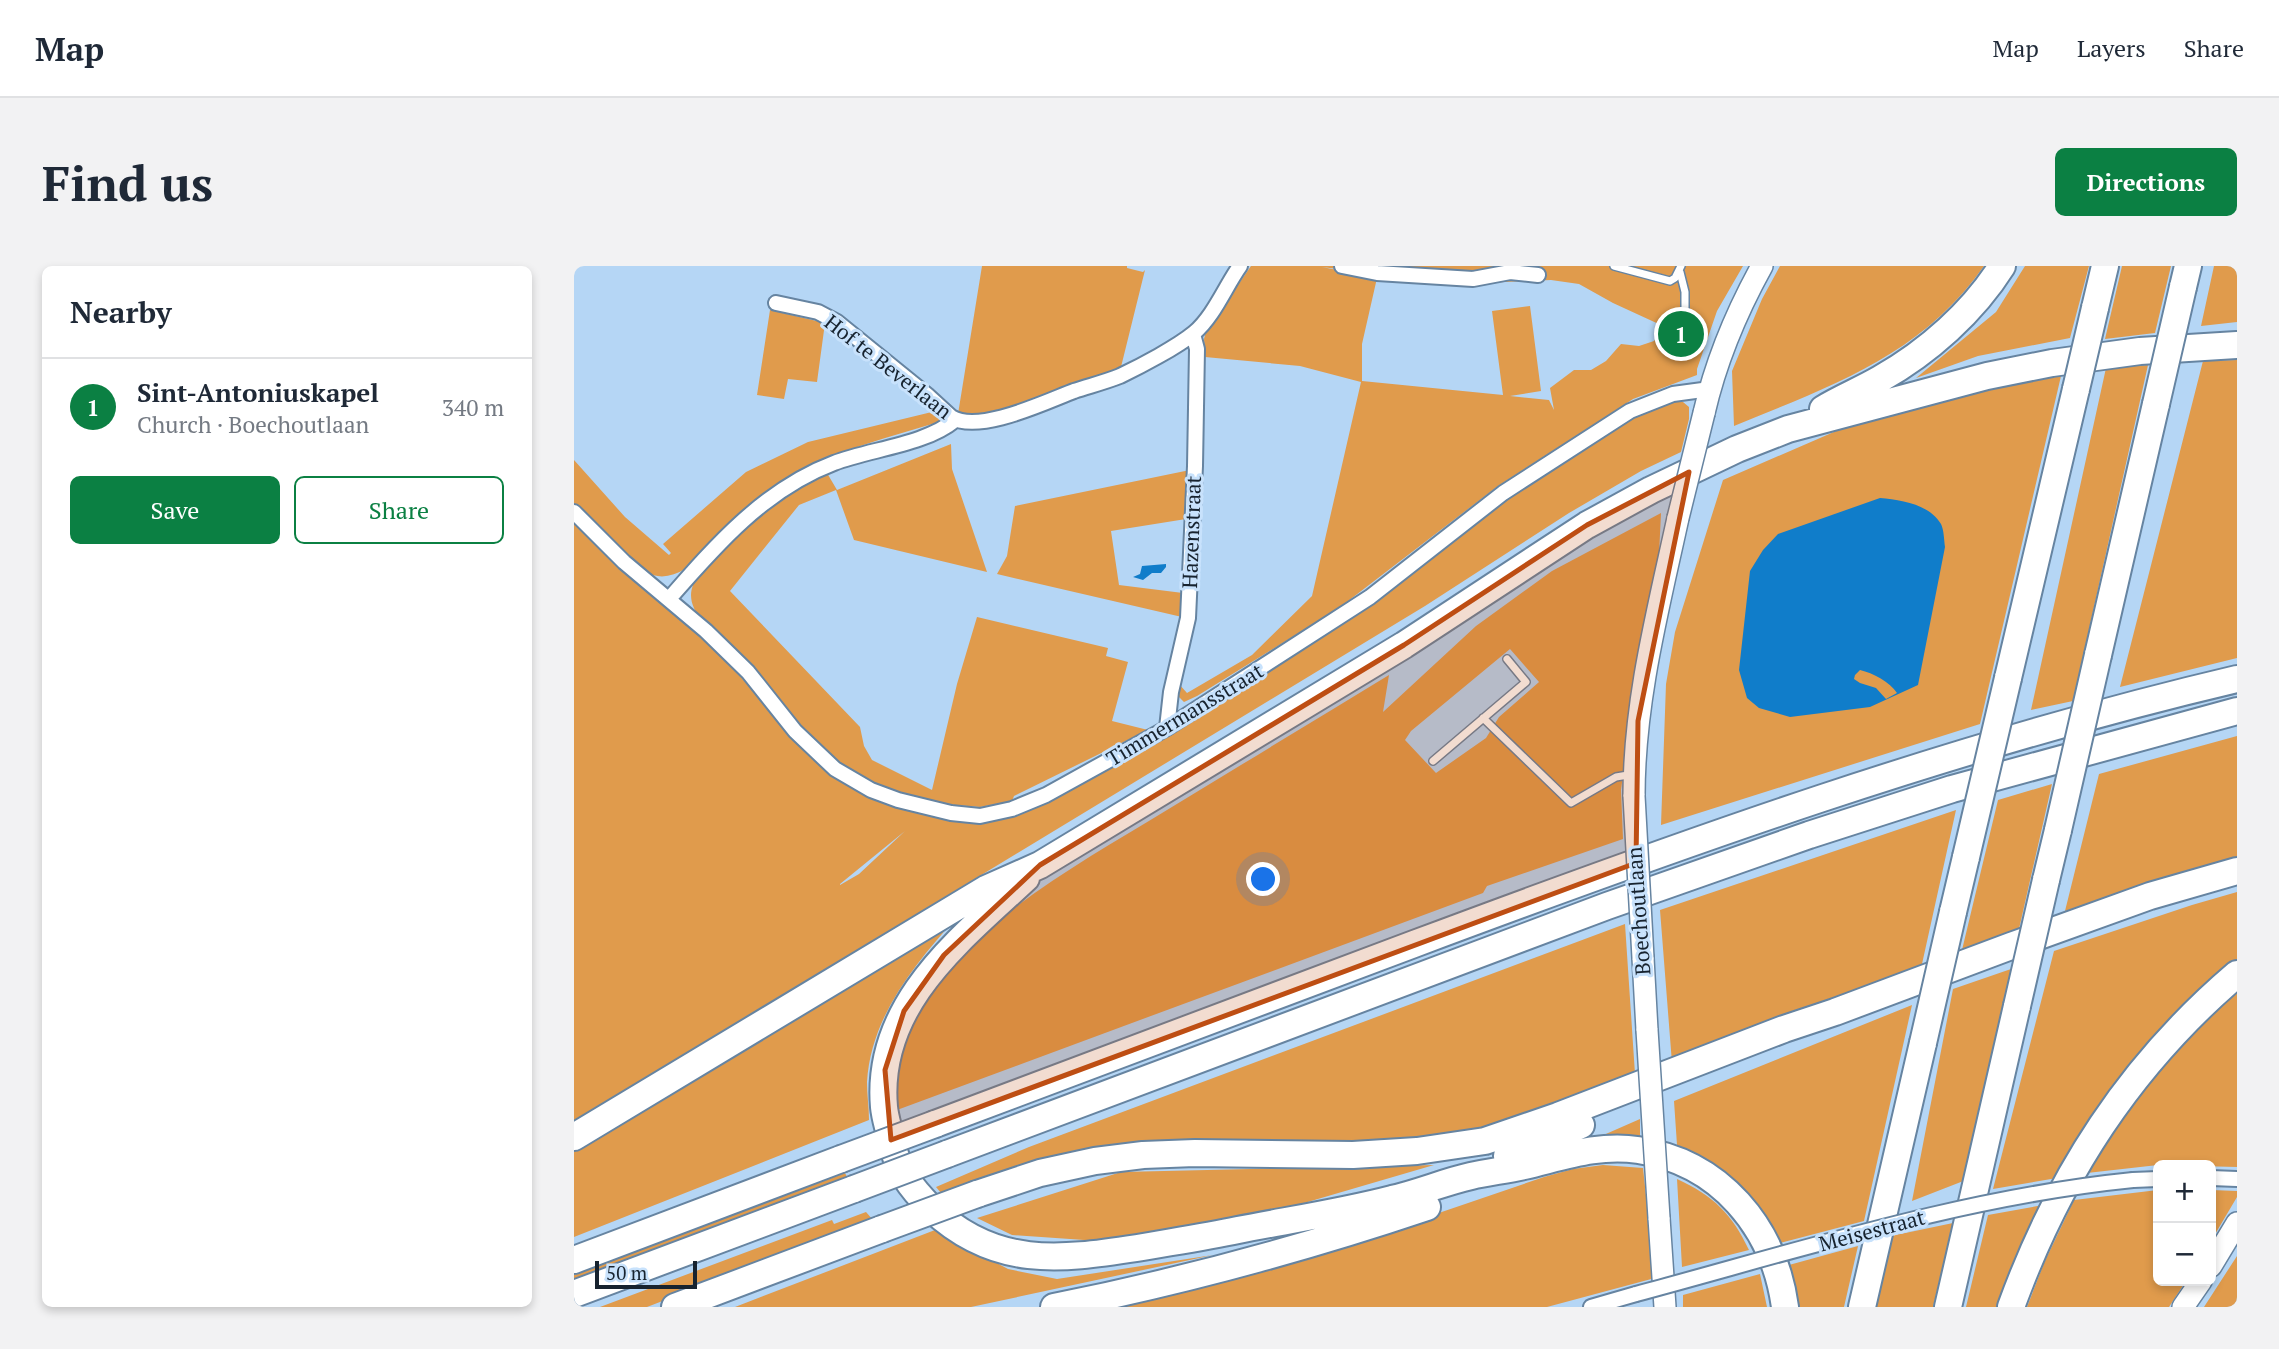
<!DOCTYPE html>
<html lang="en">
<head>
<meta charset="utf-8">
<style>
  body { margin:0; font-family:"PT Serif",serif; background:#f2f2f3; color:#1f2937 }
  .controls { position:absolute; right:21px; bottom:21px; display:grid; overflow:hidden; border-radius:10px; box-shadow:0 4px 10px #0003 }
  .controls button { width:63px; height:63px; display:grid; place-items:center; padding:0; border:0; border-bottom:2px solid #e0e1e3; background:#fff; color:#1f2937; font:35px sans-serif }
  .scale { position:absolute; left:21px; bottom:18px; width:102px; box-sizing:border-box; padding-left:7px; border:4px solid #17232f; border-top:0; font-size:19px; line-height:24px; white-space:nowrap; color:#17232f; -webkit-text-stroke:5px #c8e2fc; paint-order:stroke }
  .you { position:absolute; left:690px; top:614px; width:24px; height:24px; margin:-18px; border:5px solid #fff; border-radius:50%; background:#1a73e8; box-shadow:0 0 0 10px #1a73e833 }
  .badge { display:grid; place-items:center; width:46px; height:46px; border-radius:50%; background:#0b8043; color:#fff; font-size:23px; font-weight:700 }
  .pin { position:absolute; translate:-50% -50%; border:4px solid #fff; box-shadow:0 2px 7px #0006 }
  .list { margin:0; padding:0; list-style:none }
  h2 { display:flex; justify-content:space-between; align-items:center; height:91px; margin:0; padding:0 28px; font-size:30px }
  h2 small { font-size:23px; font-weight:400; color:#747a83 }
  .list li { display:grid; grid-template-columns:46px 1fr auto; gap:21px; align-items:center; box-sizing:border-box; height:98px; padding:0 28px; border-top:2px solid #e0e1e3 }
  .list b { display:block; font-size:26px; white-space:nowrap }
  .list p { margin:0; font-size:23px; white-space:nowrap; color:#747a83 }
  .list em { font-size:23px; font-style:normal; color:#747a83 }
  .actions { display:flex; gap:14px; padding:21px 28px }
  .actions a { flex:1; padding:16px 0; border:2px solid #0b8043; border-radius:10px; text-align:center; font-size:24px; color:#0b8043 }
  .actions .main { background:#0b8043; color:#fff }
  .map { position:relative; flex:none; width:1663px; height:1041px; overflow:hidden; border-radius:10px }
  header { display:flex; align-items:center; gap:42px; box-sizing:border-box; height:98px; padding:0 35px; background:#fff; border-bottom:2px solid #e0e1e3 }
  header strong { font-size:33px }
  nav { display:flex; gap:38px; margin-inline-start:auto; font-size:24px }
  .intro { display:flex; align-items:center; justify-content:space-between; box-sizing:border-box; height:168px; padding:0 42px }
  h1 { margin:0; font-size:49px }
  .button { padding:18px 32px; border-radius:10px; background:#0b8043; color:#fff; font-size:24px; font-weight:700 }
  main { display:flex; gap:42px; padding:0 42px }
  aside { flex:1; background:#fff; border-radius:10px; box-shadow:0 4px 10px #0003 }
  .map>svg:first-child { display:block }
  .green { fill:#e09b4c; fill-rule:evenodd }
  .water { fill:#107dca; fill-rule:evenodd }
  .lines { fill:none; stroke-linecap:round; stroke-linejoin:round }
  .service-casing { stroke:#6684a1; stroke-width:10 }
  .minor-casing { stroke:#6684a1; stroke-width:18 }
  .secondary-casing { stroke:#6684a1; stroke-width:24 }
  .motorway-casing { stroke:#6684a1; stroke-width:30 }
  .service { stroke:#fff; stroke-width:7 }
  .minor { stroke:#fff; stroke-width:14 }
  .secondary { stroke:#fff; stroke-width:21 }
  .motorway { stroke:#fff; stroke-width:26 }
  .minor-bridge-casing { stroke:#6684a1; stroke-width:18; stroke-linecap:butt }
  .secondary-bridge-casing { stroke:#6684a1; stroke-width:24; stroke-linecap:butt }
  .motorway-bridge-casing { stroke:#6684a1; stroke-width:30; stroke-linecap:butt }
  .minor-bridge { stroke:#fff; stroke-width:14 }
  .secondary-bridge { stroke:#fff; stroke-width:21 }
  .motorway-bridge { stroke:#fff; stroke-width:26 }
  .marked { fill:#be4e13; fill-opacity:0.2; stroke:#be4e13; stroke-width:5; stroke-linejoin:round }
  .labels { text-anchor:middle; stroke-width:6; stroke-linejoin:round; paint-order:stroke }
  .street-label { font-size:21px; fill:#17232f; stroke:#c8e2fc }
</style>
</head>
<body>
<header>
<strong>Map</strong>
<nav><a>Map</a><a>Layers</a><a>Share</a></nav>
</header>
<div class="intro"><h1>Find us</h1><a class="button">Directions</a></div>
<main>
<aside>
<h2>Nearby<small></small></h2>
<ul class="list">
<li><span class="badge">1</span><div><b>Sint-Antoniuskapel</b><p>Church · Boechoutlaan</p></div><em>340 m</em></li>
</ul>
<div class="actions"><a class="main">Save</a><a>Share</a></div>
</aside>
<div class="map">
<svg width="1663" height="1041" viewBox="0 0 1663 1041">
  <rect width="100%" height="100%" fill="#b5d6f5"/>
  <path class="green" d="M 408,0 L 553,0 L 553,2 L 569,6 L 571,4 L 547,101 C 514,117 419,152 384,148 Z
    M 677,0 L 1169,0 L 1143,45 L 1123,103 L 1123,109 L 1059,133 L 1027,154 L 924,220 L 765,342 L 623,430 L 610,436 L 604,430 L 605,418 L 613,427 L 678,389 L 738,330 L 787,116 L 726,100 L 631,91 L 630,73 L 632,65 ZM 748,1 L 848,14 L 909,17 L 977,14 L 1005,18 L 1039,37 L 1089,60 L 1080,75 L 1065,80 L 1047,78 L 1032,95 L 1017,104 L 1000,104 L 976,122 L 980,144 L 975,134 L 936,130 L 967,125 L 956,40 L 918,45 L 929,129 L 788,115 L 788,78 L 803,12 Z
    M 1206,0 L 1410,0 C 1347,90 1257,120 1160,160 L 1158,105 L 1188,33 Z
    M 1451,0 L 1515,0 L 1496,72 L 1404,90 L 1342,112 L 1422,46 Z
    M 1548,0 L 1597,0 L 1581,67 L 1531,73 Z
    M 1640,0 L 1663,0 L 1663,56 L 1627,60 Z
    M 196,44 L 251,57 L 243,116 L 214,113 L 210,133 L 183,129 Z
    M 1663,94 L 1663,392 L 1546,421 L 1629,95 Z
    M 1574,99 L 1499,435 L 1457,444 L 1532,102 Z
    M 1487,110 L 1406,458 L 1087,559 L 1092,418 L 1101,366 L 1149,214 L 1276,159 L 1374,131 Z
    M 1103,134 L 1109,136 L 1115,141 L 1115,153 L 1107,186 L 1067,205 L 995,247 L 851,340 L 0,856 L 0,254 L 147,389 L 234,486 L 340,545 L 379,554 L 419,555 L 452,545 L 588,473 L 803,335 L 903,255 L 969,209 L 1064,148 L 1084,138 ZM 331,565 L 285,608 L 266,619 L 266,618 Z
    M 362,145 L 367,148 L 368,155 C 299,176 226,193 170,243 C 144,267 111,327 71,306 L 0,237 L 0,194 L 51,251 L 95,289 L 97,287 L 89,278 L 172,206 L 234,176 Z
    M 377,178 L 378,203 L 413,306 L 280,274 L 262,224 L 225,239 L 156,325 L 286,461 L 290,480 L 298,494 L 358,524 L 383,418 L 403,351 L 534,382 L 532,390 L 554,396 L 538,455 L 574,464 L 440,530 L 438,535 L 406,541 L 357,537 L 315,525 L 287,513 L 248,485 L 128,354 C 119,344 114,332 119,319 C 122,309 132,302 139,294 C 172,258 208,227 253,207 L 263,224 Z
    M 616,204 L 612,253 L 537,265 L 545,319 L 609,327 L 608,351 L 423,308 L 433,290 L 441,240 Z
    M 1087,247 L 1085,289 L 1064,398 L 1047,524 L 1049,573 L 913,620 L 909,627 L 323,844 C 323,806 328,769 349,737 C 407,649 505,598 593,544 C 667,499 741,454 815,409 L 809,446 L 902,360 L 978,305 ZM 936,383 L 965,416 L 925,451 L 912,472 L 862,507 L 831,474 L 837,465 Z
    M 1663,470 L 1663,592 L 1491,645 L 1525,508 Z
    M 1478,518 L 1445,663 L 1388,684 L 1424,534 Z
    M 1382,544 L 1348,698 L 1098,797 L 1086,644 Z
    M 1663,626 L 1663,695 L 1651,704 L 1483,912 L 1419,923 L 1480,685 L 1618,639 Z
    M 383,651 C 341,698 297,750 293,816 C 293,829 295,842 295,854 L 0,971 L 0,882 Z
    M 1051,658 L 1061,808 L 920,861 L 840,876 L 590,877 L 367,927 L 362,921 L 455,881 Z
    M 1437,703 L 1392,914 L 1338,935 L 1379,723 Z
    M 1663,727 L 1663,901 L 1584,899 L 1513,907 C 1555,841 1601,776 1663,727 Z
    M 1338,739 L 1290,955 L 1206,977 C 1176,924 1156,907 1103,879 L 1100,835 Z
    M 1066,853 L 1066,873 L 1025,871 Z
    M 860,899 L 693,948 L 539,976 L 438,969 L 403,952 L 547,906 Z
    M 1029,899 L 1069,902 L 1081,1012 L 973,1041 L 537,1041 L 768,980 L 970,911 L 999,903 Z
    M 271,907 L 273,911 L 0,1013 L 0,1009 Z
    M 1103,913 C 1140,930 1158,948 1175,984 L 1108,1001 Z
    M 1584,924 L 1584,1015 L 1612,1015 L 1595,1041 L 1453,1041 L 1470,997 L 1500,934 Z
    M 1637,924 L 1663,925 L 1663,931 L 1637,975 Z
    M 1469,939 L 1426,1041 L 1392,1041 L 1414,949 Z
    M 292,946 L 299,954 L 73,1041 L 26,1041 L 258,954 L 260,958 Z
    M 1379,957 L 1359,1041 L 1300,1041 L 1317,970 Z
    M 361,964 L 434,1003 L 483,1013 L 639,989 L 397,1041 L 161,1041 Z
    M 1284,980 L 1270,1041 L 1223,1041 L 1215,999 Z
    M 1663,990 L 1663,1041 L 1630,1041 Z
    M 1186,1008 L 1193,1041 L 1109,1041 L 1109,1029 Z"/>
  <path class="water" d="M 1306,232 C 1327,234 1355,238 1367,258 C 1370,264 1370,274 1371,281 L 1344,419 L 1296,441 L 1216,451 L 1185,442 L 1173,432 L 1165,404 L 1176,305 L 1189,284 L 1204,268 ZM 1286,404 C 1299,407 1316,416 1323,427 L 1312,433 L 1302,422 L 1286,417 L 1280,413 L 1281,409 Z
    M 592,298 L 592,301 L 587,307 L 578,307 L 569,314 L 559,311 L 566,308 L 568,300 Z"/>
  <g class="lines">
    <defs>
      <path id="service" d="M 1040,0 L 1096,15 L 1101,12 L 1107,0
        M 1106,6 L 1111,26 L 1111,43
        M 909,452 L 997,537 L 1042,511 L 1060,508
        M 859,495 L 952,416 L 933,393"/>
      <path id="minor" d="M 768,0 L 803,7 L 899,13 L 936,6 L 964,9
        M 202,37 L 244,46 L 263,56 L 353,129 L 377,151 C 405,168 471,136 500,125 C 515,120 531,116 546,110 C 567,100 603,81 620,67 C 640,50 651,21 666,0
        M 0,246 L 50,296 L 132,365 L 174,406 L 221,465 L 261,503 L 297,524 L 324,534 L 377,547 L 406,550 L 438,543 L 472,529 L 593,462 L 796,331 L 929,227 L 1056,145 L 1099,128 L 1136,123
        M 95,333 C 142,279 191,223 260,197 C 296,183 351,179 381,154
        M 593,462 L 597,426 L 614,352 L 621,200 L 623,83 L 619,68
        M 1637,912 L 1663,913
        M 1559,914 L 1584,913
        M 1017,1041 L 1062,1028"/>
      <path id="secondary" d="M 1130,147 C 1142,95 1162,47 1188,0
        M 1060,530 C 1060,435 1084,344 1104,252
        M 1069,692 L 1073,764
        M 1085,952 L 1091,1041
        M 1637,1000 L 1663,957
        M 1609,1041 L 1627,1015"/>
      <path id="motorway" d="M 1609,21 L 1614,0
        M 1521,42 L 1531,0
        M 1249,143 C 1267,132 1287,124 1306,113 C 1354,86 1399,46 1428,0
        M 1524,389 L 1582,138
        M 1434,412 L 1502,123
        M 452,612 C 386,674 301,738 310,841 C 311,852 315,863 317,874 C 324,905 336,921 358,943 C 421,1002 485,994 563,982 C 597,976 631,971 664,964 C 715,954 768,946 818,933 C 845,927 870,916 897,910 C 914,906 933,904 950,900 C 989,891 1024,878 1064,884 C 1146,896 1200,961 1211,1041
        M 1472,614 L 1484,564
        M 1379,646 L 1392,591
        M 361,858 C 521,798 681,738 840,678 C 1110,577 1382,479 1663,413
        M 0,871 L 412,623 L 466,599 L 830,379 L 1013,259 L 1077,224 L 1163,183 L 1214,163 L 1413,110 L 1478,97 L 1566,85 L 1663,79
        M 373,888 L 1033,640 L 1235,569 L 1378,523 L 1663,445
        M 933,890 L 1007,859
        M 403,928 L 466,907 L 521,895 L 569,889 L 621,887 L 779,889 L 843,885 L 911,875 L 984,850 L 1210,763 L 1261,746 L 1437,680 L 1576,630 L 1663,605
        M 0,994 L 267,893
        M 0,1028 L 280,923
        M 101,1041 L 308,963
        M 480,1041 C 606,1016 731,982 853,941
        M 1288,1041 L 1349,777
        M 1374,1041 L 1443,740
        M 1437,1041 C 1485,909 1556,799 1663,708"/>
    </defs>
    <use href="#service" class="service-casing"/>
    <use href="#minor" class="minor-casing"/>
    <use href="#secondary" class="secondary-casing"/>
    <use href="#motorway" class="motorway-casing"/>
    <use href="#service" class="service"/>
    <use href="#minor" class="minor"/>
    <use href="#secondary" class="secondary"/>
    <use href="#motorway" class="motorway"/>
    <defs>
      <path id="minor-bridge" d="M 1062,1028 C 1226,984 1390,931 1559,914"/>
      <path id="secondary-bridge" d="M 1104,252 L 1130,147
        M 1060,530 L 1069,692
        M 1073,764 L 1085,952"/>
      <path id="motorway-bridge" d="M 1502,123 L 1521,42
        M 1582,138 L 1609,21
        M 1484,564 L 1524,389
        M 1392,591 L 1434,412
        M 1443,740 L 1472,614
        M 1349,777 L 1379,646
        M 267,893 L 361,858
        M 280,923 L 373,888
        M 308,963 L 403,928"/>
    </defs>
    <use href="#minor-bridge" class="minor-bridge-casing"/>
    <use href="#secondary-bridge" class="secondary-bridge-casing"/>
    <use href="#motorway-bridge" class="motorway-bridge-casing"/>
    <use href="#minor-bridge" class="minor-bridge"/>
    <use href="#secondary-bridge" class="secondary-bridge"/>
    <use href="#motorway-bridge" class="motorway-bridge"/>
  </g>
  <path class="marked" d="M 1115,206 L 1064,455 L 1062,597 L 317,874 L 311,804 L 330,745 L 370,689 L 466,599 L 830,379 L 1013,259 Z"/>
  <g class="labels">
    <g class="street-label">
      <text transform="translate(314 101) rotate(38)" y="7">Hof te Beverlaan</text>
      <text transform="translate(618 266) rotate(-88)" y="7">Hazenstraat</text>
      <text transform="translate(611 449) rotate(-31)" y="7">Timmermansstraat</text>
      <text transform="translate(1065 645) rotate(-94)" y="7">Boechoutlaan</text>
      <text transform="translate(1298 965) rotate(-15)" y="7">Meisestraat</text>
    </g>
  </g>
</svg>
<div class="controls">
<button>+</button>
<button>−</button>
</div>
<div class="scale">50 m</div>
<div class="you"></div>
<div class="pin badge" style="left:1107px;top:68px">1</div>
</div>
</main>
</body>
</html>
